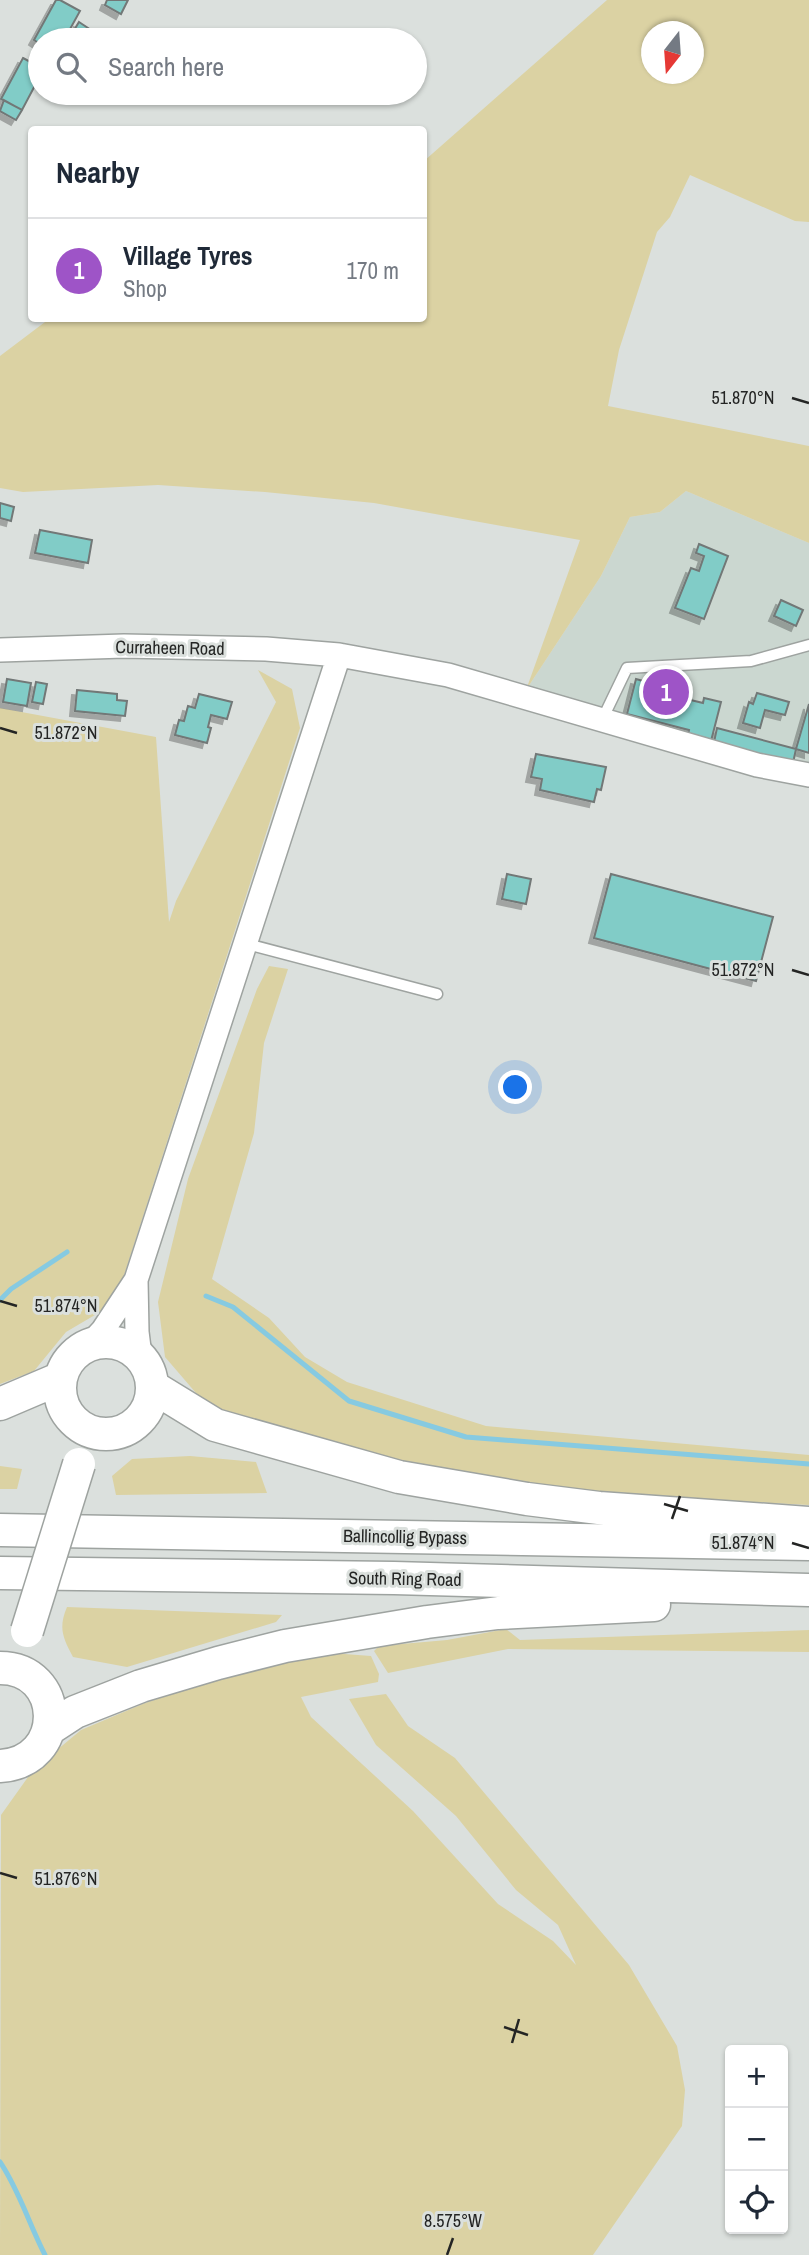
<!DOCTYPE html>
<html lang="en">
<head>
<meta charset="utf-8">
<style>
  body { margin:0; font-family:"Archivo Narrow",sans-serif; background:#f2f2f3; color:#1f2937 }
  .controls { position:absolute; right:21px; bottom:21px; display:grid; overflow:hidden; border-radius:7px; box-shadow:0 2px 5px #0004 }
  .controls button { width:63px; height:63px; display:grid; place-items:center; padding:0; border:0; border-bottom:2px solid #e0e1e3; background:#fff; color:#1f2937; font:35px sans-serif }
  .compass { position:absolute; left:641px; top:21px; width:63px; height:63px; border-radius:50%; background:#fff; box-shadow:0 2px 5px #0004; rotate:197deg }
  .you { position:absolute; left:516px; top:1088px; width:24px; height:24px; margin:-18px; border:5px solid #fff; border-radius:50%; background:#1a73e8; box-shadow:0 0 0 10px #1a73e833 }
  .badge { display:grid; place-items:center; width:46px; height:46px; border-radius:50%; background:#9e54c7; color:#fff; font-size:23px; font-weight:700 }
  .pin { position:absolute; translate:-50% -50%; border:4px solid #fff; box-shadow:0 2px 7px #0006 }
  .list { margin:0; padding:0; list-style:none }
  h2 { display:flex; justify-content:space-between; align-items:center; height:91px; margin:0; padding:0 28px; font-size:30px }
  h2 small { font-size:23px; font-weight:400; color:#747a83 }
  .list li { display:grid; grid-template-columns:46px 1fr auto; gap:21px; align-items:center; box-sizing:border-box; height:105px; padding:0 28px; border-top:2px solid #e0e1e3 }
  .list b { display:block; font-size:26px; white-space:nowrap }
  .list p { margin:0; font-size:23px; white-space:nowrap; color:#747a83 }
  .list em { font-size:23px; font-style:normal; color:#747a83 }
  .icon { flex:none; width:38px; height:38px; fill:none; stroke:currentColor; stroke-width:2; stroke-linecap:round; stroke-linejoin:round }
  .map { position:relative; flex:none; width:809px; height:2255px; overflow:hidden }
  .search { position:absolute; background:#fff; box-shadow:0 2px 5px #0004; left:28px; top:28px; width:399px; height:77px; display:flex; align-items:center; gap:18px; box-sizing:border-box; padding:0 24px; border-radius:38px; color:#747a83; font-size:26px }
  .panel { position:absolute; background:#fff; box-shadow:0 2px 5px #0004; left:28px; top:126px; width:399px; height:196px; border-radius:7px }
  .map>svg:first-child { display:block }
  .built { fill:#cbd7d0 }
  .green { fill:#dbd2a3; fill-rule:evenodd }
  .lines { fill:none; stroke-linecap:round; stroke-linejoin:round }
  .stream { stroke:#86cae1; stroke-width:5 }
  .building { fill:#81ccc7; stroke:#727877; stroke-width:2; filter:url(#shadow) }
  .service-casing { stroke:#9ea3a0; stroke-width:13 }
  .tertiary-casing { stroke:#9ea3a0; stroke-width:26 }
  .trunk-casing { stroke:#9ea3a0; stroke-width:35 }
  .service { stroke:#fff; stroke-width:10 }
  .tertiary { stroke:#fff; stroke-width:23 }
  .trunk { stroke:#fff; stroke-width:32 }
  .trunk-bridge-casing { stroke:#9ea3a0; stroke-width:35; stroke-linecap:butt }
  .trunk-bridge { stroke:#fff; stroke-width:32 }
  .ticks { fill:none; stroke:#242524; stroke-width:2.5 }
  .labels { text-anchor:middle; stroke-width:6; stroke-linejoin:round; paint-order:stroke }
  .street-label { font-size:18px; fill:#242524; stroke:#dbe0dd }
  .ticks-label { font-size:18px; text-anchor:middle; fill:#242524; stroke:#dbe0dd; stroke-width:6; stroke-linejoin:round; paint-order:stroke }
</style>
</head>
<body>
<div class="map">
<svg width="809" height="2255" viewBox="0 0 809 2255">
  <defs>
    <filter id="shadow"><feDropShadow dx="-5" dy="5" stdDeviation="0" flood-color="#0004"/></filter>
  </defs>
  <rect width="100%" height="100%" fill="#dbe0dd"/>
  <path class="built" d="M 686,491 L 809,543 L 809,770 L 526,690 L 601,576 L 630,517 L 660,512 Z"/>
  <path class="green" d="M 607,0 L 809,0 L 809,222 L 795,221 L 690,175 L 670,217 L 657,232 L 619,350 L 608,406 L 809,446 L 809,543 L 686,491 L 660,512 L 630,517 L 601,576 L 526,690 L 580,540 L 374,503 L 265,492 L 158,485 L 23,492 L 0,488 L 0,356 L 49,319 L 424,318 L 424,161 ZM 652,32 L 694,32 L 694,74 L 652,74 Z
    M 258,670 L 292,689 L 300,728 L 120,1288 L 100,1312 L 66,1332 L 34,1371 L 0,1384 L 0,708 L 156,737 L 169,922 L 176,901 L 276,702 Z
    M 269,966 L 288,969 L 264,1043 L 254,1133 L 212,1279 L 269,1318 L 305,1357 L 347,1382 L 486,1426 L 809,1455 L 809,1505 L 617,1495 L 431,1471 L 241,1420 L 202,1400 L 165,1357 L 158,1302 L 188,1179 L 257,989 Z
    M 190,1456 L 256,1462 L 267,1493 L 116,1495 L 112,1476 L 132,1459 Z
    M 0,1466 L 22,1469 L 17,1489 L 0,1489 Z
    M 67,1607 L 282,1615 L 276,1622 L 127,1667 L 73,1657 C 63,1638 58,1628 67,1607 Z
    M 506,1629 L 520,1640 L 809,1630 L 809,1652 L 508,1649 L 388,1673 L 374,1651 L 379,1646 L 447,1640 Z
    M 331,1653 L 371,1656 L 379,1674 L 378,1682 L 301,1697 L 311,1717 L 413,1811 L 498,1904 L 553,1941 L 576,1965 L 558,1925 L 516,1890 L 456,1816 L 376,1745 L 349,1699 L 386,1694 L 408,1726 L 455,1758 L 629,1965 L 677,2046 L 685,2090 L 682,2126 L 593,2255 L 0,2255 L 1,1815 L 33,1770 L 81,1730 L 145,1703 L 252,1668 Z"/>
  <g class="lines">
    <path class="stream" d="M 206,1296 L 233,1307 L 349,1401 L 466,1437 L 809,1464
      M 0,1300 L 11,1289 L 67,1252
      M 0,2162 C 19,2190 29,2224 45,2255"/>
  </g>
  <path class="building" d="M 56,0 L 60,0 L 80,11 L 64,40 L 40,40 L 40,44 L 34,40 Z
    M 107,0 L 128,0 L 121,14 L 105,5 Z
    M 79,22 L 91,30 L 84,40 L 68,40 Z
    M 23,58 L 40,67 L 40,76 L 22,110 L 1,99 Z
    M 4,100 L 22,110 L 16,120 L 0,111 Z
    M 0,503 L 14,507 L 11,521 L 0,518 Z
    M 40,530 L 92,540 L 88,563 L 35,553 Z
    M 699,544 L 728,556 L 704,619 L 675,608 L 691,568 L 699,571 L 704,556 L 696,553 Z
    M 781,600 L 803,610 L 796,626 L 774,616 Z
    M 7,679 L 31,683 L 27,706 L 3,702 Z
    M 636,679 L 675,690 L 674,696 L 703,703 L 704,698 L 721,702 L 711,741 L 688,735 L 689,730 L 627,714 Z
    M 36,682 L 47,684 L 43,704 L 32,702 Z
    M 77,690 L 117,694 L 117,700 L 127,701 L 125,716 L 75,711 Z
    M 757,693 L 789,702 L 785,715 L 765,710 L 760,728 L 743,723 L 749,702 L 753,704 Z
    M 199,694 L 232,702 L 227,719 L 211,715 L 208,727 L 211,728 L 207,743 L 175,735 L 179,720 L 184,721 L 188,706 L 195,708 Z
    M 809,704 L 809,753 L 796,749 Z
    M 717,728 L 796,749 L 793,763 L 714,742 Z
    M 536,754 L 606,767 L 601,790 L 597,789 L 594,802 L 540,790 L 542,779 L 531,777 Z
    M 507,874 L 531,879 L 526,904 L 502,899 Z
    M 611,874 L 773,917 L 756,981 L 594,938 Z"/>
  <g class="lines">
    <defs>
      <path id="service" d="M 602,720 L 627,668 L 751,661 L 809,645
        M 247,944 L 437,994"/>
      <path id="tertiary" d="M 0,650 L 124,646 L 266,649 L 339,655 L 448,675 L 757,765 L 809,775
        M 136,1280 L 137,1332 L 140,1356
        M 90,1344 L 103,1330 L 136,1280 L 339,655"/>
      <path id="trunk" d="M60 1388a46 46 0 1 1 92 0a46 46 0 1 1-92 0Z
        M 153,1387 L 215,1425 L 399,1477 L 527,1499 L 599,1508 L 809,1523
        M 0,1404 L 61,1378
        M 0,1530 L 809,1544
        M 0,1573 L 394,1578 L 809,1590
        M 0,1668 C 65,1668 68,1762 0,1766
        M 49,1729 L 75,1712 L 141,1686 L 218,1663 L 285,1646 L 427,1622 L 498,1613 L 654,1605"/>
    </defs>
    <use href="#service" class="service-casing"/>
    <use href="#tertiary" class="tertiary-casing"/>
    <use href="#trunk" class="trunk-casing"/>
    <use href="#service" class="service"/>
    <use href="#tertiary" class="tertiary"/>
    <use href="#trunk" class="trunk"/>
    <defs>
      <path id="trunk-bridge" d="M 27,1631 L 79,1464"/>
    </defs>
    <use href="#trunk-bridge" class="trunk-bridge-casing"/>
    <use href="#trunk-bridge" class="trunk-bridge"/>
  </g>
  <path class="ticks" d="M 792,398 L 809,403M 0,728 L 17,733M 792,970 L 809,975M 0,1301 L 17,1306M 664,1504 L 688,1511M 672,1519 L 680,1496M 792,1543 L 809,1548M 0,1873 L 17,1878M 504,2027 L 528,2035M 512,2043 L 519,2019M 447,2255 L 453,2238"/>
  <g class="labels">
    <g class="street-label">
      <text transform="translate(170 648) rotate(1)" y="6">Curraheen Road</text>
      <text transform="translate(405 1537) rotate(1)" y="6">Ballincollig Bypass</text>
      <text transform="translate(405 1579) rotate(1)" y="6">South Ring Road</text>
    </g>
  </g>
  <g class="ticks-label">
    <text x="743" y="404">51.870°N</text>
    <text x="66" y="739">51.872°N</text>
    <text x="743" y="976">51.872°N</text>
    <text x="66" y="1312">51.874°N</text>
    <text x="743" y="1549">51.874°N</text>
    <text x="66" y="1885">51.876°N</text>
    <text x="453" y="2227">8.575°W</text>
  </g>
</svg>
<div class="controls">
<button>+</button>
<button>−</button>
<button><svg class="icon" aria-label="locate" viewBox="0 0 24 24"><circle cx="12" cy="12" r="6"/><path d="M12 2v4M12 18v4M2 12h4M18 12h4"/></svg></button>
</div>
<svg class="compass" viewBox="-18 -18 36 36"><path d="M0-13l5 13h-10z" fill="#e53935"/><path d="M0 13l5-13h-10z" fill="#747a83"/></svg>
<div class="you"></div>
<div class="pin badge" style="left:666px;top:692px">1</div>
<div class="search"><svg class="icon" aria-label="search" viewBox="0 0 24 24"><circle cx="10" cy="10" r="6"/><path d="M15 15l6 6"/></svg>Search here</div>
<section class="panel">
<h2>Nearby<small></small></h2>
<ul class="list">
<li><span class="badge">1</span><div><b>Village Tyres</b><p>Shop</p></div><em>170 m</em></li>
</ul>
</section>
</div>
</body>
</html>
